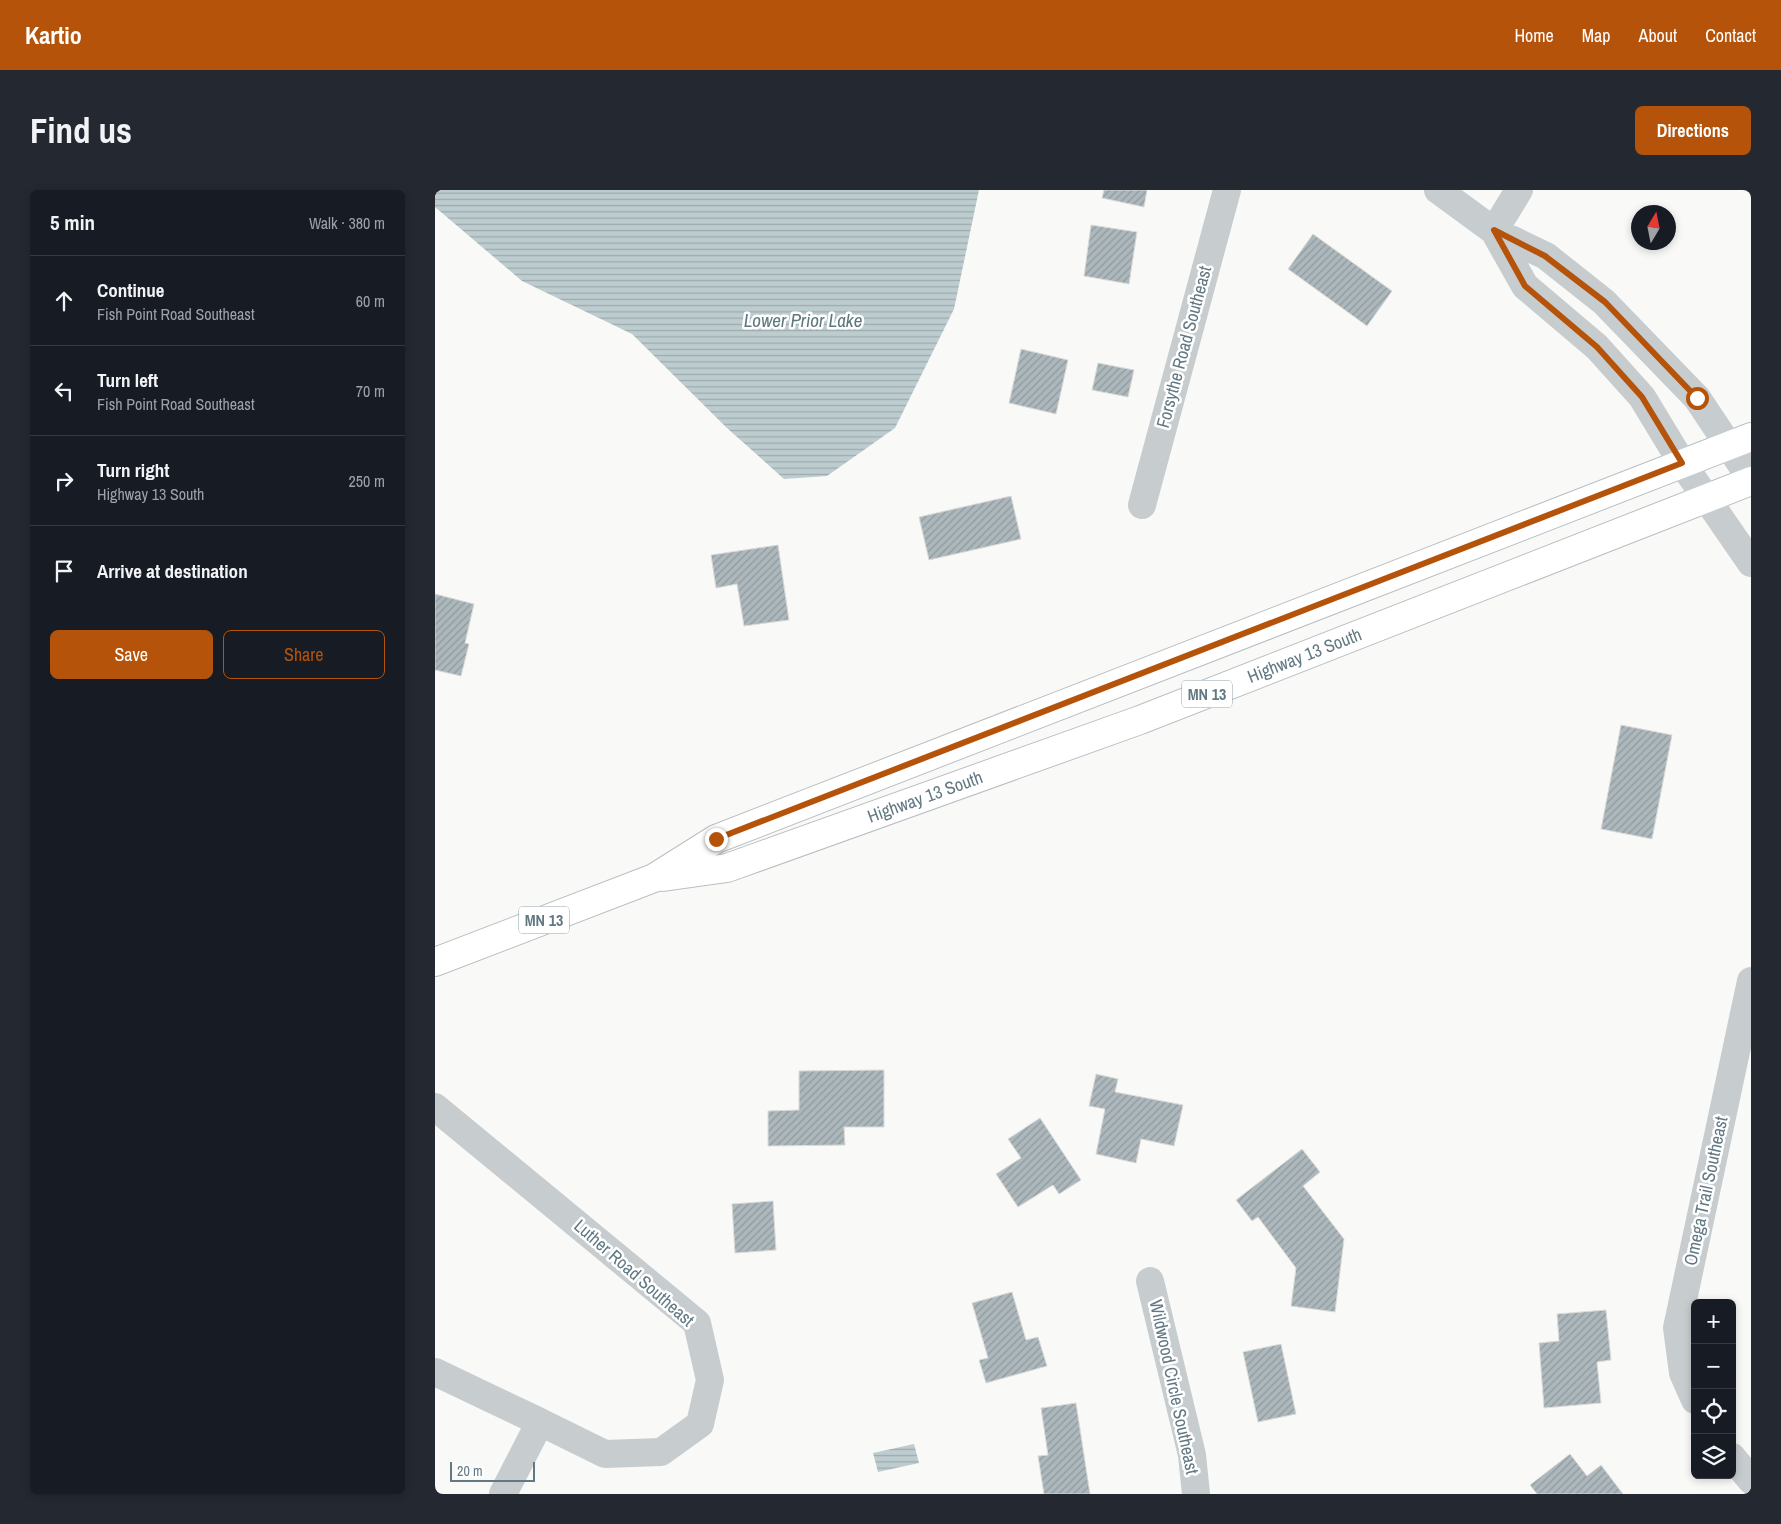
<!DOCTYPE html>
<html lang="en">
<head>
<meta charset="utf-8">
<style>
  body { margin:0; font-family:"Archivo Narrow",sans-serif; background:#242831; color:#f1f3f6 }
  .controls { position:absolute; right:15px; bottom:15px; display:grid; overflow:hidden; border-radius:8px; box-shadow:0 2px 8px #0003 }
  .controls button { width:45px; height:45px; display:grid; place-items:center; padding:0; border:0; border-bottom:1px solid #363941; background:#171b24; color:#f1f3f6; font:25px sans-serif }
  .compass { position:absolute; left:1196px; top:15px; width:45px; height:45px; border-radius:50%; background:#171b24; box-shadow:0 2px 8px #0003; rotate:10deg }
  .scale { position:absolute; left:15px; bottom:12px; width:85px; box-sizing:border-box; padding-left:5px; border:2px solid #627984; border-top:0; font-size:14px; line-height:18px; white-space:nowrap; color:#627984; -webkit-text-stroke:4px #fff; paint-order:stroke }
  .stop { position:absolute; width:15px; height:15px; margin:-11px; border:4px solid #b45309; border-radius:50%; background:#fff }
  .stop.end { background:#b45309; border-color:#fff; box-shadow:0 1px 5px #0008 }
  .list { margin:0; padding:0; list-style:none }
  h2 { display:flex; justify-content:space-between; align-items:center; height:65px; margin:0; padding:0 20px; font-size:21px }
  h2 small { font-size:16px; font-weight:400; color:#9ea1a6 }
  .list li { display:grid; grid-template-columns:32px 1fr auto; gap:15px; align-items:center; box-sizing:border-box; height:90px; padding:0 20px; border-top:1px solid #363941 }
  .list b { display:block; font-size:19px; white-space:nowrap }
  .list p { margin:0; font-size:16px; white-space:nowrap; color:#9ea1a6 }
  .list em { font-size:16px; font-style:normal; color:#9ea1a6 }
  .actions { display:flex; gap:10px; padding:15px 20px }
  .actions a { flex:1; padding:11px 0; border:1px solid #b45309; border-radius:8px; text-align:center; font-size:18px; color:#b45309 }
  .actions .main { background:#b45309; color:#fff }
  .icon { flex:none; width:28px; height:28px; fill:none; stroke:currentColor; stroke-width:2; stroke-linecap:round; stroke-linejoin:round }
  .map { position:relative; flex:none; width:1316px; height:1304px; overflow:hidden; border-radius:8px }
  header { display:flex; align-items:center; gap:30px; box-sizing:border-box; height:70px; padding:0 25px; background:#b45309; color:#fff }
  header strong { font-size:24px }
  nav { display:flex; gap:28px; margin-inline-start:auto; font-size:18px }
  .intro { display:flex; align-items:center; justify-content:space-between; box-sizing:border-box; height:120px; padding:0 30px }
  h1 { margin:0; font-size:35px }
  .button { padding:12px 22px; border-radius:8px; background:#b45309; color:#fff; font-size:18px; font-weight:700 }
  main { display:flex; gap:30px; padding:0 30px }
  aside { flex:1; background:#171b24; border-radius:8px; box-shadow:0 2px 8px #0003 }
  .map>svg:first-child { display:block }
  .water { fill:url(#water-rules) }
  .building { fill:url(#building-hatch); stroke:#dbdbd9 }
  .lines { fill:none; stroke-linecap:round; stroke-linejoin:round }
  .major-casing { stroke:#babfc2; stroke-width:30 }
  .minor { stroke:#c7cccf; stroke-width:28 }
  .major { stroke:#fff; stroke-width:28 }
  .route { stroke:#b45309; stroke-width:6 }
  .labels { text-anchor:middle; stroke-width:5; stroke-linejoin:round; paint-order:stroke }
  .shield { fill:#fff; stroke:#91a1a9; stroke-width:1 }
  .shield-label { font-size:16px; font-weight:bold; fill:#627984 }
  .street-label { font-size:18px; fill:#627984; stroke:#fff }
  .water-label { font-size:19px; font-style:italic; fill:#5d787e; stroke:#fff }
</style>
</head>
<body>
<header>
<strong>Kartio</strong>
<nav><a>Home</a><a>Map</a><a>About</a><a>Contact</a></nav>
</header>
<div class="intro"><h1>Find us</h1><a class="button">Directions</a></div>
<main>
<aside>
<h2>5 min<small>Walk · 380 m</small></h2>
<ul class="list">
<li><svg class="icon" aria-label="ahead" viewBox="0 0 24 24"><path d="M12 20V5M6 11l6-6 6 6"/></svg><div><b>Continue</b><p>Fish Point Road Southeast</p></div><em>60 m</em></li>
<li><svg class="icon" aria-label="left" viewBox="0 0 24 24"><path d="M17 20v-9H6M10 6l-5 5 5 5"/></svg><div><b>Turn left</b><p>Fish Point Road Southeast</p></div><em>70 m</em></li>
<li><svg class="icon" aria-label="right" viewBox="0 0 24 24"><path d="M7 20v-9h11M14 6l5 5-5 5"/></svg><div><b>Turn right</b><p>Highway 13 South</p></div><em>250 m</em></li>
<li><svg class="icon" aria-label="arrive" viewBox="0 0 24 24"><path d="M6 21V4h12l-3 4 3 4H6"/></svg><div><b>Arrive at destination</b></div></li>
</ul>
<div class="actions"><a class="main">Save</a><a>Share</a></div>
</aside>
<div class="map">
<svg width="1316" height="1304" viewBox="0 0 1316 1304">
  <defs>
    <pattern id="water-rules" width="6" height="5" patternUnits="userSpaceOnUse" patternTransform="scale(1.25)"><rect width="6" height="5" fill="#bdcccf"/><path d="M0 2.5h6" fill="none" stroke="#9daaae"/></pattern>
    <pattern id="building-hatch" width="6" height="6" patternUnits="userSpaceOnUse" patternTransform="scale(1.25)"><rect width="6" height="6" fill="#adb8bc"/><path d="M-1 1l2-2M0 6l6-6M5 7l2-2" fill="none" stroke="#909a9e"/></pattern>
  </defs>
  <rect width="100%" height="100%" fill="#f9f9f7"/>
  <path class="water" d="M 0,0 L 544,0 L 519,119 L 460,238 L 392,286 L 349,289 L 292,238 L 197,144 L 87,91 L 0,17 Z
    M 479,1254 L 484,1273 L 443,1282 L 438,1263 Z"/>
  <path class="building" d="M 669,0 L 712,0 L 709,17 L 667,8 Z
    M 656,35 L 702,42 L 694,94 L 649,86 Z
    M 878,44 L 957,101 L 932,136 L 853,79 Z
    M 586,159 L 633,170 L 621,224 L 574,213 Z
    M 663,173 L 699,180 L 693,207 L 657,200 Z
    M 576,306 L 586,349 L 494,370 L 484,327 Z
    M 343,355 L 354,430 L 309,436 L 302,394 L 281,398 L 276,365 Z
    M 0,404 L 39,414 L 30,453 L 34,454 L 26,486 L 0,480 Z
    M 1186,535 L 1237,545 L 1217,649 L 1166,639 Z
    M 449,880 L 449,937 L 409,937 L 410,955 L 333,956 L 333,921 L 364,920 L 364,881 Z
    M 661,884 L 683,889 L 680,902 L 748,915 L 739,956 L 706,949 L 701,973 L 661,964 L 670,919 L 654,916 Z
    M 605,928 L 646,990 L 624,1004 L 618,995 L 583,1017 L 561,984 L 586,968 L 573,949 Z
    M 867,959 L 885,982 L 868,996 L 909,1049 L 900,1122 L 856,1116 L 861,1078 L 823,1027 L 817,1031 L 801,1010 Z
    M 338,1011 L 341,1060 L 300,1063 L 297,1014 Z
    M 577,1102 L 591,1150 L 603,1147 L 612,1176 L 551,1193 L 544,1170 L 553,1168 L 537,1113 Z
    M 1171,1120 L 1176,1170 L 1162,1172 L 1166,1213 L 1109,1218 L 1104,1153 L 1124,1151 L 1122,1124 Z
    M 846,1154 L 861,1224 L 823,1232 L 808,1162 Z
    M 641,1213 L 655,1304 L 609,1304 L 603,1266 L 613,1265 L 606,1218 Z
    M 1135,1264 L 1152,1286 L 1166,1275 L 1188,1304 L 1102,1304 L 1095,1295 Z"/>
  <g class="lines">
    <defs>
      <g id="major">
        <path id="s1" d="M 228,687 L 292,678 L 705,530 L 1316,291"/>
        <path d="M 0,772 L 219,688 L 281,649 L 1316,247"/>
      </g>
    </defs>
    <use href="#major" class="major-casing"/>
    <path class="minor" d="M 1003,0 L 1059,41 L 1111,66 L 1169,112 L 1262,208 L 1316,289
      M 1059,41 L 1090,96 L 1162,157 L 1207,207 L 1247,273 L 1316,373
      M 1059,41 L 1084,0
      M 707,315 L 792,0
      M 0,917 L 262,1133 L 275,1190 L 265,1234 L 226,1262 L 170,1264 L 105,1232 L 68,1304
      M 715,1091 L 757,1265 L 761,1304
      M 0,1182 L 105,1232
      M 1260,1210 L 1248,1183 L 1242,1138 L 1316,791
      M 1297,1267 L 1316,1290"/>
    <use href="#major" class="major"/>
  </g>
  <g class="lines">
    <path class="route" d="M 281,649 L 1247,273 L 1207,207 L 1162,157 L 1090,96 L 1059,40 L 1110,66 L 1170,112 L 1262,208"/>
  </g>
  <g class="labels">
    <g class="shield">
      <rect x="747" y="490.5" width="50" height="27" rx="4"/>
      <rect x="84" y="716.5" width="50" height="27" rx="4"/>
    </g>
    <g class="shield-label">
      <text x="772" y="510">MN 13</text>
      <text x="109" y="736">MN 13</text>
    </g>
    <g class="street-label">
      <text transform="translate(749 157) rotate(-75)" y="6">Forsythe Road Southeast</text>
      <text dy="6" stroke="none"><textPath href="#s1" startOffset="680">Highway 13 South</textPath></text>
      <text dy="6" stroke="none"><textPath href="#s1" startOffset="275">Highway 13 South</textPath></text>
      <text transform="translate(1271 1001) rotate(-78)" y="6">Omega Trail Southeast</text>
      <text transform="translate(199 1083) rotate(41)" y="6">Luther Road Southeast</text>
      <text transform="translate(739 1197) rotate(78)" y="6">Wildwood Circle Southeast</text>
    </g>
    <g class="water-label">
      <text x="368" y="137">Lower Prior Lake</text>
    </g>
  </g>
</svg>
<div class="controls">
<button>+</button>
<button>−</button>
<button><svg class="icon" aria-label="locate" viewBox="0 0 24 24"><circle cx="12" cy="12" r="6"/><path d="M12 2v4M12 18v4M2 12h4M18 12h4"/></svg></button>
<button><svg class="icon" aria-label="layers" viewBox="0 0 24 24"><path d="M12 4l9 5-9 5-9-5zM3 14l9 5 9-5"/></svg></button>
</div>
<svg class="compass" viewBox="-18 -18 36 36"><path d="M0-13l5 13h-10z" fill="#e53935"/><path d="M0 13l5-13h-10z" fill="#9ea1a6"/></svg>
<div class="scale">20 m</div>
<div class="stop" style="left:1262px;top:208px"></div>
<div class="stop end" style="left:281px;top:649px"></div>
</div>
</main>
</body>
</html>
